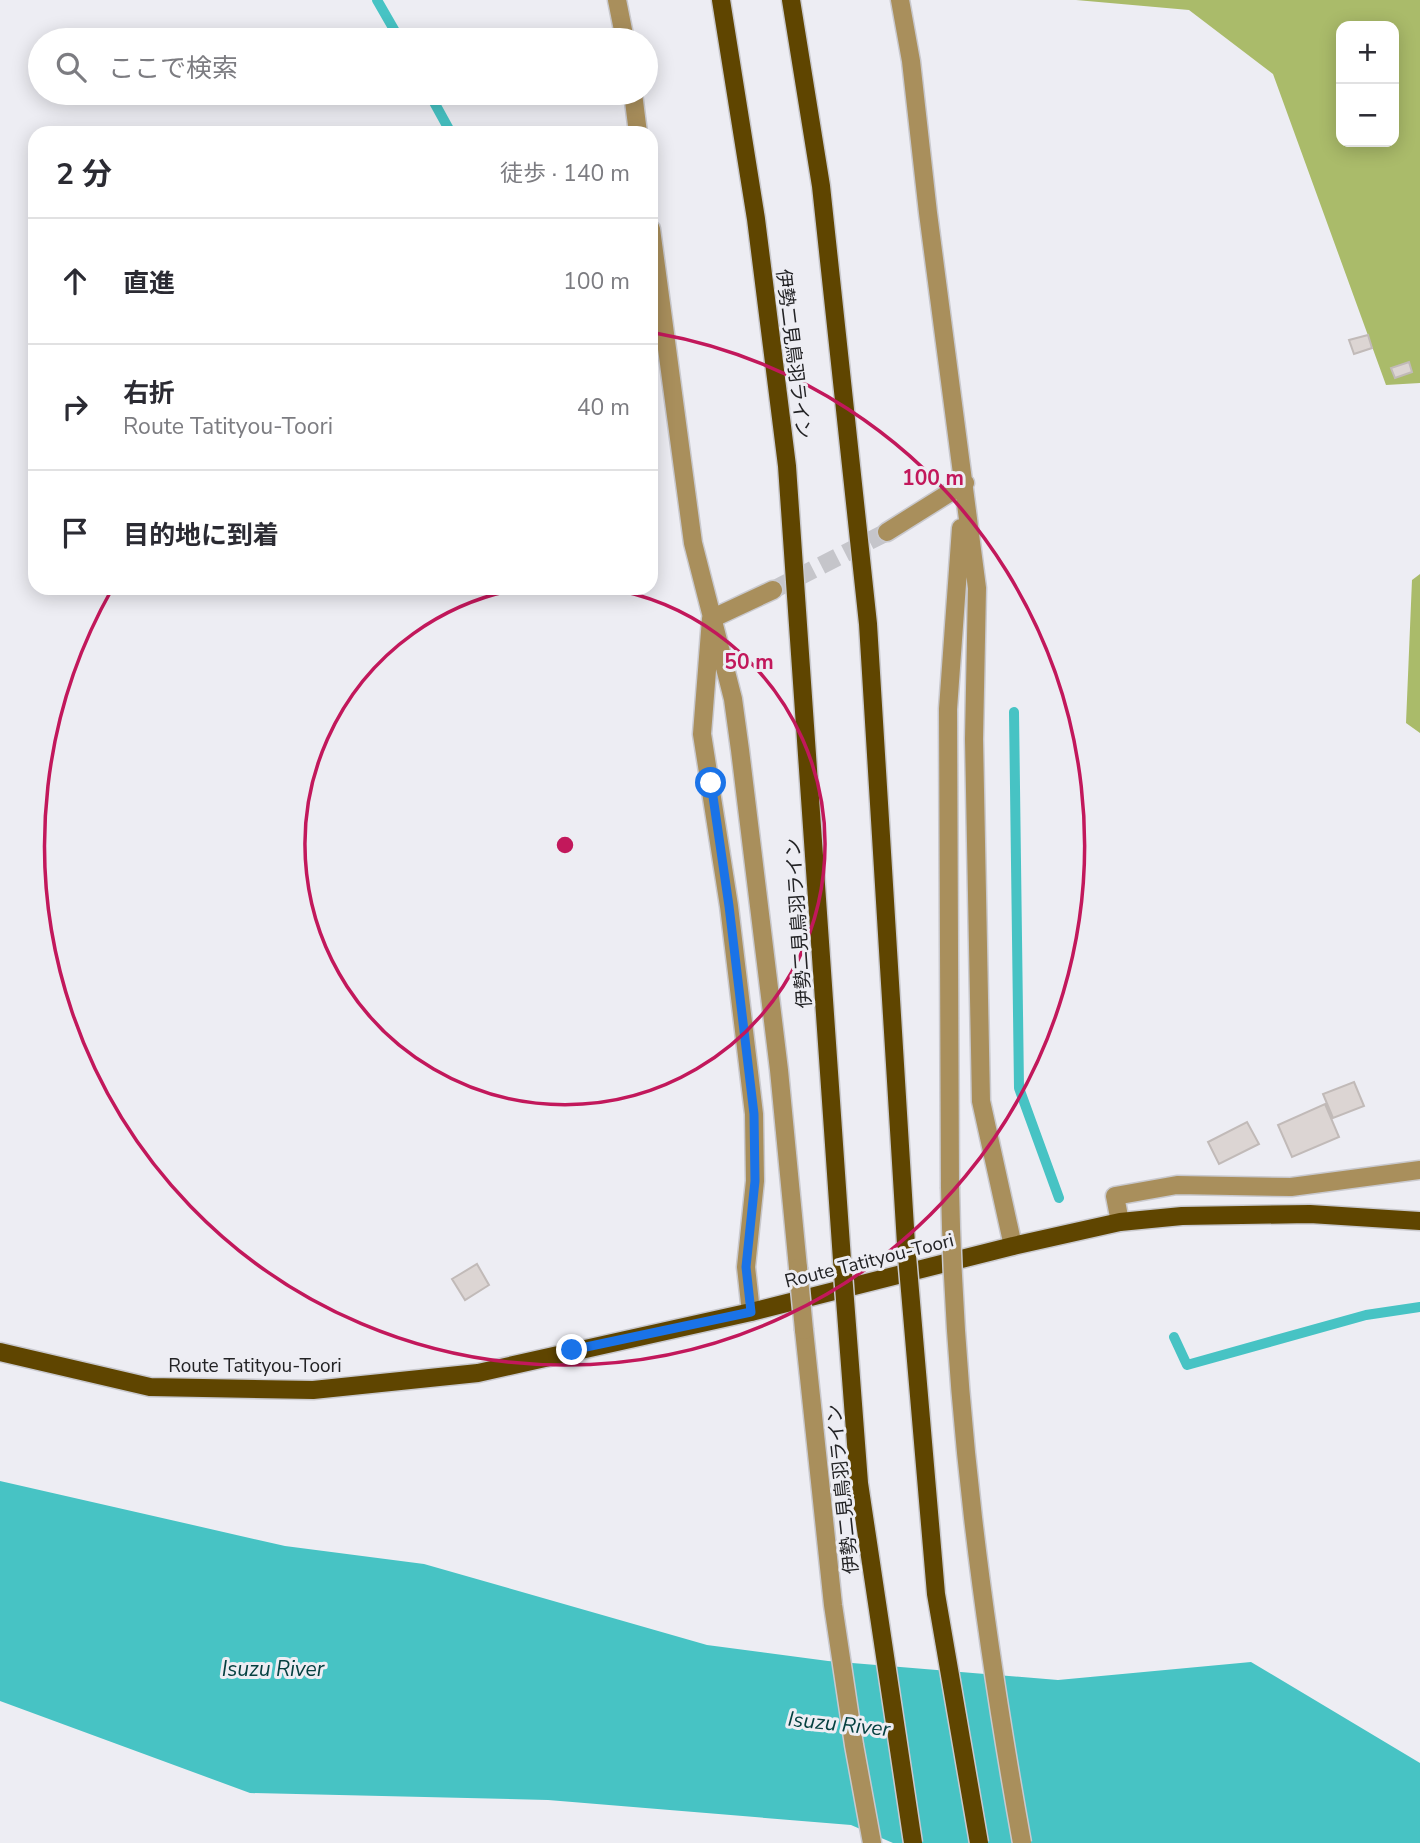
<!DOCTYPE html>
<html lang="ja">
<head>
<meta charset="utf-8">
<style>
  body { margin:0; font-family:"Nunito Sans","Noto Sans JP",sans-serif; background:#f2f2f3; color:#2b2b33 }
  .controls { position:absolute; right:21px; top:21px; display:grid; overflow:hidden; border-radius:14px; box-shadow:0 4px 18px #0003 }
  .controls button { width:63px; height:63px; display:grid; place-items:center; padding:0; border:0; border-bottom:2px solid #e1e1e2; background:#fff; color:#2b2b33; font:35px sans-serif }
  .stop { position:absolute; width:21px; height:21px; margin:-16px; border:5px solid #1a73e8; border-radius:50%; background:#fff }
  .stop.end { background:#1a73e8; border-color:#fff; box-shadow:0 2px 7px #0008 }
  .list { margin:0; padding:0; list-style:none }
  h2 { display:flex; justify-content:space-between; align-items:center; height:91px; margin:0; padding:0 28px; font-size:30px }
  h2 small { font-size:23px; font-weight:400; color:#7c7c81 }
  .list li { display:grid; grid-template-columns:46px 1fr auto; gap:21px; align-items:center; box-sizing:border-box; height:126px; padding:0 28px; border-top:2px solid #e1e1e2 }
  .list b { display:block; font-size:26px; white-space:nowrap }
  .list p { margin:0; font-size:23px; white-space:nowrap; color:#7c7c81 }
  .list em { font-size:23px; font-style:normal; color:#7c7c81 }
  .icon { flex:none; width:38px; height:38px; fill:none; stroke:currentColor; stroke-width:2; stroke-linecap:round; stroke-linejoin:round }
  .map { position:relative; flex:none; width:1420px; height:1843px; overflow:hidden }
  .search { position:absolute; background:#fff; box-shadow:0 4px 18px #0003; left:28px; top:28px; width:630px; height:77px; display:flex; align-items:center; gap:18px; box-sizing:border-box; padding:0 24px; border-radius:38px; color:#7c7c81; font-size:26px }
  .panel { position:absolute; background:#fff; box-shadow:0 4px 18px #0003; left:28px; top:126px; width:630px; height:469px; border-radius:21px }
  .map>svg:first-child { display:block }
  .forest { fill:#aabb6a; fill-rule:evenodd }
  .water { fill:#47c3c4 }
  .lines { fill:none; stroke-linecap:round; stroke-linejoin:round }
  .stream { stroke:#47c3c4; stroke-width:10 }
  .building { fill:#dcd5d3; stroke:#c1bab8; stroke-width:2 }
  .minor-tunnel { stroke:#c5c5ca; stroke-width:18; stroke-dasharray:18 9; stroke-linecap:butt }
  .minor-casing { stroke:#c9c9ce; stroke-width:21 }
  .major-casing { stroke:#c9c9ce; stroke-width:21 }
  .minor { stroke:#a98f5c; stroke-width:18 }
  .major { stroke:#5f4500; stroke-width:18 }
  .minor-bridge-casing { stroke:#c9c9ce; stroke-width:21; stroke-linecap:butt }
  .major-bridge-casing { stroke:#c9c9ce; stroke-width:21; stroke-linecap:butt }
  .minor-bridge { stroke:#a98f5c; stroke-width:18 }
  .major-bridge { stroke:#5f4500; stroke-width:18 }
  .route { stroke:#1a73e8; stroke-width:9 }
  .ring { fill:none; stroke:#c2185b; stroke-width:3.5 }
  .labels { text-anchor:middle; stroke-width:6; stroke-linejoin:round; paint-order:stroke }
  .street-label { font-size:19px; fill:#232325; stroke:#ededf3 }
  .water-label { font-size:21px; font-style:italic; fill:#054040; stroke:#ededf3 }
  .centre { fill:#c2185b; stroke:#ededf3; stroke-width:3.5 }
  .ring-label { font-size:21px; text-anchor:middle; font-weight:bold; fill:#c2185b; stroke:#ededf3; stroke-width:6; stroke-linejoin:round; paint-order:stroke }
</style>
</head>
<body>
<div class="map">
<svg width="1420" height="1843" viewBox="0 0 1420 1843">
  <rect width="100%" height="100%" fill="#ededf3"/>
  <path class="forest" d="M 1076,0 L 1420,0 L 1420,383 L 1386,385 L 1273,74 L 1189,10 ZM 1341,26 L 1394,26 L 1394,142 L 1341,142 Z
    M 1420,574 L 1420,733 L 1406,723 L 1412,580 Z"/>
  <path class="water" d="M 0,1481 L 285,1546 L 424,1564 L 707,1645 L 828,1661 L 1058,1680 L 1251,1662 L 1420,1763 L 1420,1843 L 893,1843 L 851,1825 L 548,1800 L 250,1793 L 0,1701 Z"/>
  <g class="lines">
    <path class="stream" d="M 377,0 L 400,40
      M 429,93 L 451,133
      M 1014,712 L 1019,1088 L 1059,1198
      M 1174,1337 L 1187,1365 L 1366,1315 L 1420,1307"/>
  </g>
  <path class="building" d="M 1368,335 L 1372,348 L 1354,354 L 1349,340 Z
    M 1409,362 L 1412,372 L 1395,378 L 1391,368 Z
    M 1354,1082 L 1364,1106 L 1333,1118 L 1323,1094 Z
    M 1325,1104 L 1339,1137 L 1292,1157 L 1278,1125 Z
    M 1247,1122 L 1259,1144 L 1219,1164 L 1208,1142 Z
    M 477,1264 L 489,1285 L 465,1300 L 452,1279 Z"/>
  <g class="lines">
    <path class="minor-tunnel" d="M 773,590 L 887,532"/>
    <defs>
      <path id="minor" d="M 617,0 L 625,40
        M 900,0 L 911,61 L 928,213 L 977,588 L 974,739 L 981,1101 L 1013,1246
        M 633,93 L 638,133
        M 651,229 L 693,543 L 733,699 L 740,750 L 779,1070 L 798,1268
        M 887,532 L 965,483
        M 950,1187 L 948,709 L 961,528
        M 1120,1222 L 1115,1196 L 1177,1185 L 1291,1187 L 1420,1170
        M 751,1312 L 746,1267 L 755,1181 L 754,1114 L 729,906 L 702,734 L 711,619 L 773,590
        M 804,1330 L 833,1605 L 854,1745 L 872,1843"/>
      <path id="major" d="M 721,0 L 756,219 L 787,466 L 842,1260
        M 791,0 L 821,186 L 868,624 L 906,1244
        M 0,1352 L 150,1387 L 313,1390 L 478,1373 L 751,1312 L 1013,1246 L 1120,1222 L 1182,1216 L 1310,1214 L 1420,1221"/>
    </defs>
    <use href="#minor" class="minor-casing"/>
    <use href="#major" class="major-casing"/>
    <use href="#minor" class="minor"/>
    <use href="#major" class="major"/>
    <defs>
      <path id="minor-bridge" d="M 950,1187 C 954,1408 983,1626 1022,1843
        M 798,1268 L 804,1330"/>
      <path id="major-bridge" d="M 906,1244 L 936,1594 L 979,1843
        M 842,1260 L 859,1483 L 913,1843"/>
    </defs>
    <use href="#minor-bridge" class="minor-bridge-casing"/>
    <use href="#major-bridge" class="major-bridge-casing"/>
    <use href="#minor-bridge" class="minor-bridge"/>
    <use href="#major-bridge" class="major-bridge"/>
  </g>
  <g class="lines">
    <path class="route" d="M 572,1350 L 751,1312 L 746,1267 L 755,1181 L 754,1114 L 729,906 L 711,783"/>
  </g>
  <g class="ring">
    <path d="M606 588A260 260 0 1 1 524 588"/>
    <path d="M655 333A520 520 0 1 1 112 589"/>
  </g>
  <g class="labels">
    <g class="street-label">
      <text transform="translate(794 354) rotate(83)" y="7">伊勢二見鳥羽ライン</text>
      <text transform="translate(798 923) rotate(-94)" y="7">伊勢二見鳥羽ライン</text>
      <text transform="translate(869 1260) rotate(-14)" y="7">Route Tatityou-Toori</text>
      <text x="255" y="1372">Route Tatityou-Toori</text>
      <text transform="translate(842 1489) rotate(-96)" y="7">伊勢二見鳥羽ライン</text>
    </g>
    <g class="water-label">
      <text x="273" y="1676">Isuzu River</text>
      <text transform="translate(839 1724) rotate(6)" y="7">Isuzu River</text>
    </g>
  </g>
  <circle cx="565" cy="845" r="10" class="centre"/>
  <g class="ring-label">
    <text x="933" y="485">100 m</text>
    <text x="749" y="669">50 m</text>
  </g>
</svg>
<div class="controls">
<button>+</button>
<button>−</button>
</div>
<div class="stop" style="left:711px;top:783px"></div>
<div class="stop end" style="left:572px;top:1350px"></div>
<div class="search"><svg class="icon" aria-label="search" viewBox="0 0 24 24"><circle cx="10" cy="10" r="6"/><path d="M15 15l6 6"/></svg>ここで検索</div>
<section class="panel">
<h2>2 分<small>徒歩 · 140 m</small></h2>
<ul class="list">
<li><svg class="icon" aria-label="ahead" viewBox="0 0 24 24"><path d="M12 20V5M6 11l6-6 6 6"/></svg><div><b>直進</b></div><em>100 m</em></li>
<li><svg class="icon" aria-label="right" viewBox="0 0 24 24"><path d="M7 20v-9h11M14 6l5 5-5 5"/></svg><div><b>右折</b><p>Route Tatityou-Toori</p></div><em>40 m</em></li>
<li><svg class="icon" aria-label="arrive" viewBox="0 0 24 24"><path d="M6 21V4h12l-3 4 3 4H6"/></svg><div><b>目的地に到着</b></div></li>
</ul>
</section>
</div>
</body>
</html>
